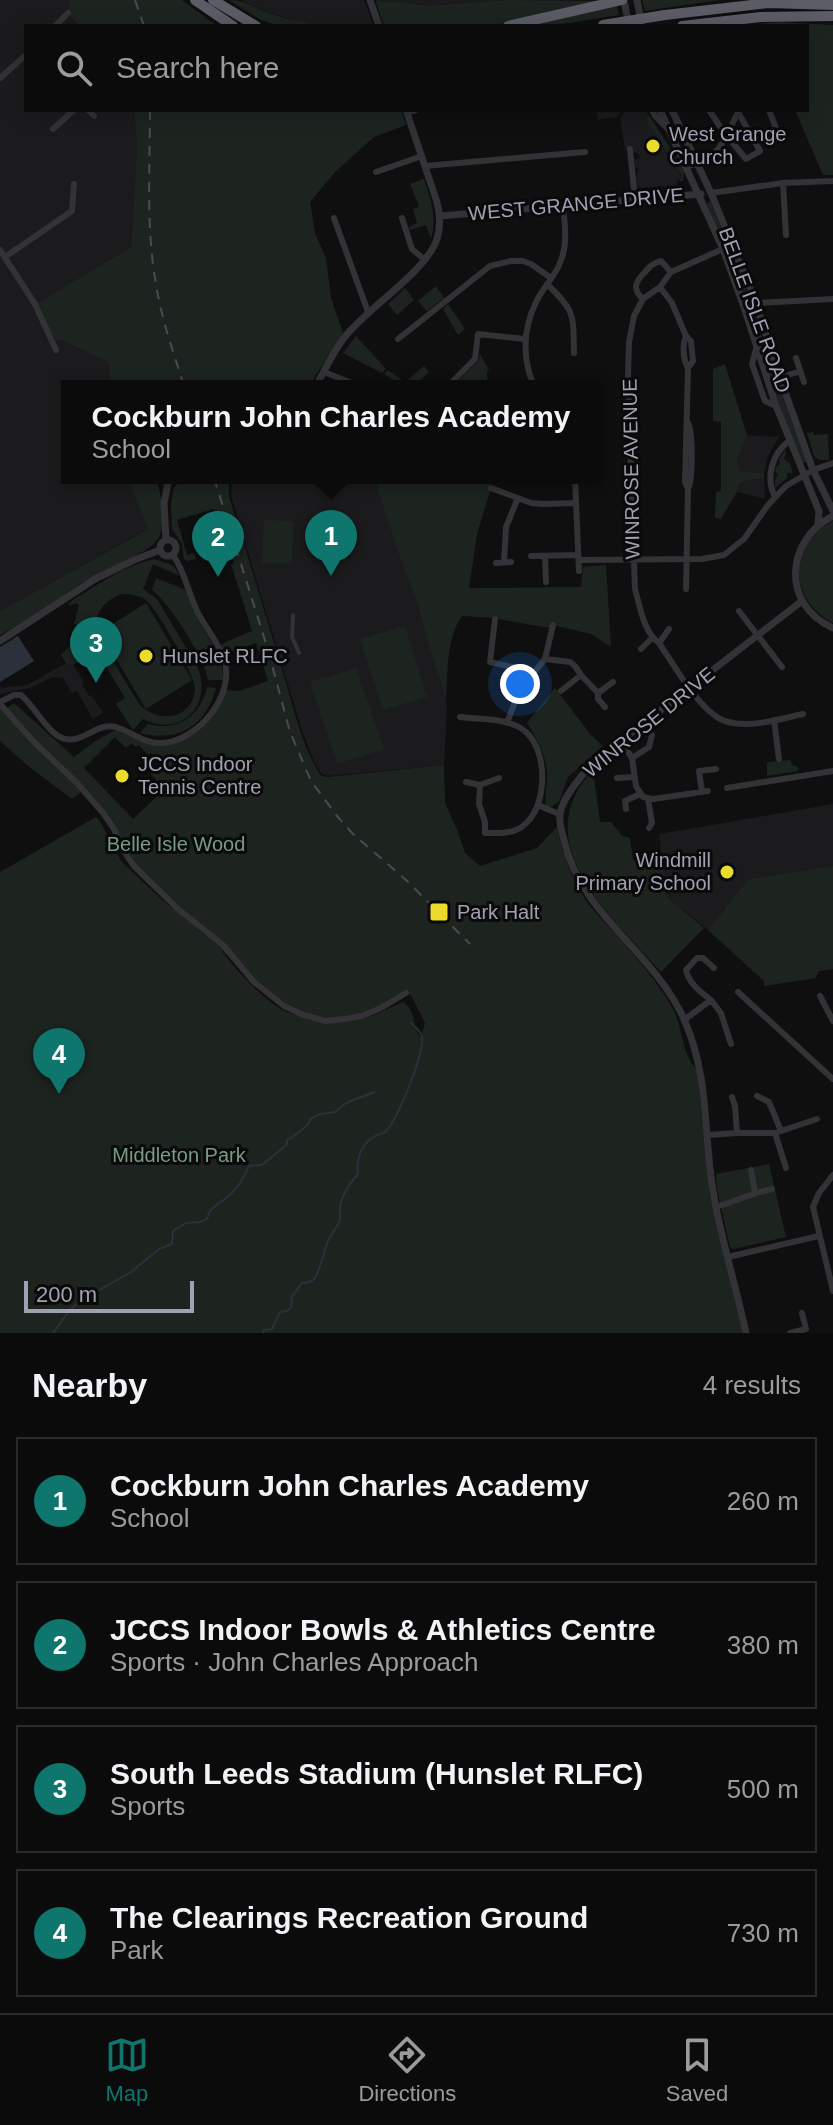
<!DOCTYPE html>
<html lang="en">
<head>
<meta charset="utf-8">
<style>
  body { margin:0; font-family:Helvetica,sans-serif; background:#19191a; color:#f1f3f6 }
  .scale { position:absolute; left:24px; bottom:20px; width:170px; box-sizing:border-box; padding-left:8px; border:4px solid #a0a1b1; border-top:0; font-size:22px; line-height:28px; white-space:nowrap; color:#a0a1b1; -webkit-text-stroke:6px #0a0a0b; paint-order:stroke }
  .you { position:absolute; left:520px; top:684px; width:28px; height:28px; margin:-20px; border:6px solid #fff; border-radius:50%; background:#1a73e8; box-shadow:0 0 0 12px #1a73e833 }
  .badge { display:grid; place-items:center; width:52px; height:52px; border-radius:50%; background:#0f766e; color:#fff; font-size:26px; font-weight:700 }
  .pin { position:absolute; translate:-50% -66px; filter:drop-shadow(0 2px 4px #0008) }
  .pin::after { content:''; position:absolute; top:42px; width:28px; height:24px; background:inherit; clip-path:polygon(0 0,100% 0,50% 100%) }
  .popup { position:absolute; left:61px; top:380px; width:540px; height:104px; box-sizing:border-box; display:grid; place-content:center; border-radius:0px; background:#0b0b0c; filter:drop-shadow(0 2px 6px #0005); font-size:26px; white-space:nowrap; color:#9a9b9d }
  .popup b { font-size:30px; color:#f1f3f6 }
  .popup::after { content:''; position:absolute; left:50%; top:100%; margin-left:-16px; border:16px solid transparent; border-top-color:#0b0b0c }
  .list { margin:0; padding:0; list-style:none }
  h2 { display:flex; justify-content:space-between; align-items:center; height:104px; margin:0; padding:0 32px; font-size:34px }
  h2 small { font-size:26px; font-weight:400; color:#9a9b9d }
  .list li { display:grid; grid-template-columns:52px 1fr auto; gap:24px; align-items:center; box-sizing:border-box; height:128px; margin:0 16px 16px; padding:0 16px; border:2px solid #2b2b2d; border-radius:0px }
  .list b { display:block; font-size:30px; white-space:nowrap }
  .list p { margin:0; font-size:26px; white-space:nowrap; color:#9a9b9d }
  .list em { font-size:26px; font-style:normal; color:#9a9b9d }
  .icon { flex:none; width:44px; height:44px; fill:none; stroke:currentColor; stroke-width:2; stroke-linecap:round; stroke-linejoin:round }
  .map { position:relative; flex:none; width:833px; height:1333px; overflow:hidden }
  .search { position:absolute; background:#0b0b0c; box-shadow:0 4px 20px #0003; left:24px; right:24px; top:24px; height:88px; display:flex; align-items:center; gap:20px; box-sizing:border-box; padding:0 28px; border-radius:0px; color:#9a9b9d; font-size:30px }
  .sheet { height:680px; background:#0b0b0c }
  nav { display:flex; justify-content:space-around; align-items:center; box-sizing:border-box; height:112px; border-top:2px solid #2b2b2d; background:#0b0b0c; font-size:22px; color:#9a9b9d }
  nav a { display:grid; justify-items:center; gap:4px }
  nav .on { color:#0f766e }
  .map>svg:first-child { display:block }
  .built { fill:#1b1b1d }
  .green { fill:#1d2420; fill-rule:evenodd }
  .water { fill:#2b303a }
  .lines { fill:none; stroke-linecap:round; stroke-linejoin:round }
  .stream { stroke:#2b303a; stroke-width:2 }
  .pedestrian { stroke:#323237; stroke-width:4 }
  .minor { stroke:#323237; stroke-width:6 }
  .tertiary { stroke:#323237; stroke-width:7 }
  .motorway { stroke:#5c5c66; stroke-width:10 }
  .rail { stroke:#4a4b52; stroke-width:2; stroke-dasharray:10 8; stroke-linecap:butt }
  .motorway-bridge { stroke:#5c5c66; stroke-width:10 }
  .poi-dot { fill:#ebdc2c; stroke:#0a0a0b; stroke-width:3 }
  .labels { text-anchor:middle; stroke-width:6; stroke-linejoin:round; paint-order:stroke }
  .poi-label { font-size:20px; fill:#a0a1b1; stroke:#0a0a0b; text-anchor:start }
  .street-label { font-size:20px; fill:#a0a1b1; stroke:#0a0a0b }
  .park-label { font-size:20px; fill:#779c83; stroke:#0a0a0b }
</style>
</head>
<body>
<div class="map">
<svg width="833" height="1333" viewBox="0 0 833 1333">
  <rect width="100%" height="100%" fill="#0f0f10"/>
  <path class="built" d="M 0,0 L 69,0 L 68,13 L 79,26 L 26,26 L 26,110 L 134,110 L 137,148 L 131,247 L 35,304 L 56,340 L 64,341 L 109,363 L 110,386 L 67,386 L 67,478 L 128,478 L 149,528 L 0,611 Z
    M 241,0 L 364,0 L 373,24 L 365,26 L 326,26 L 300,22 L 267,12 Z
    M 376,0 L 507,0 L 429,6 L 394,1 L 376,2 Z
    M 596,110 L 645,110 L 649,115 L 645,118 L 682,177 L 677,181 L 677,188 L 665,189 L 664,186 L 637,188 L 636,176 L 638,172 L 638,169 L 635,167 L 635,160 L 640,158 L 639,154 L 634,152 L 633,149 L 625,150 L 620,118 L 625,111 L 623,110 L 617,117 L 598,120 Z
    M 747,435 L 775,437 L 780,435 L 768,456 L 764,473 L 740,473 L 737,461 Z
    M 764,477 L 765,499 L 737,492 L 739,483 Z
    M 232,478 L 374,478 L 396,547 L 418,605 L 428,644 L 446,699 L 447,710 L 444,765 L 328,776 L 322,774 L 315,764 L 302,731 L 231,496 Z
    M 66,663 L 73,665 L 84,682 L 82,684 L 90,697 L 92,696 L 103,713 L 93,719 L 77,691 L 72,693 L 63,678 L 53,677 L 30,688 L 0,694 L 0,688 L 27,685 Z
    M 833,804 L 833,866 L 748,879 L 708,930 L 667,897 L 659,834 Z"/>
  <path class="green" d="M 69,0 L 182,0 L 217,26 L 79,26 L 68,13 Z
    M 229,0 C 244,0 252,6 266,12 C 286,19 305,23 326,26 L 279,26 L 261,20 Z
    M 507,0 L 603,1 L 489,26 L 384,26 L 376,2 L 394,1 L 429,6 Z
    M 642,0 L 720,0 L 645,11 Z
    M 616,4 L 619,15 L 549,26 L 521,26 Z
    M 778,22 L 833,25 L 833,175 L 823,175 L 795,110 L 807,110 L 807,26 L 734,26 Z
    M 134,110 L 401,110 L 406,125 L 374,137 L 336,171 L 310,202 L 315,233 L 326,258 L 331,298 L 343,333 L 309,386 L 110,386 L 109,363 L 64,341 L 56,340 L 45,324 L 35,304 L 131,247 L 137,148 Z
    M 649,115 L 683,169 L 684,172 L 683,181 L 679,181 L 682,176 L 645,118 Z
    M 424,179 C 431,200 437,217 431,239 L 426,225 L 410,230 L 409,227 L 417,223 L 413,209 L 419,207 L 410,184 Z
    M 709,202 L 711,203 L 747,292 L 745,295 L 743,295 L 707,204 Z
    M 436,286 L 444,298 L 427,311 L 418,301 Z
    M 405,288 L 414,300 L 397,315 L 388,304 Z
    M 448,304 L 465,329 L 458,335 L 443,309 Z
    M 753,315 L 755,316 L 772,369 L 807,462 L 801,463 L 767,371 L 750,316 Z
    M 356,336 L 386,369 L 382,373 L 343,353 Z
    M 480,354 L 489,370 L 487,372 L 488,386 L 453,386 L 478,361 Z
    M 725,364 L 747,435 L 737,461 L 740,472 L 764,473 L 764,477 L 739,483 L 737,492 L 721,519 L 715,518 L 716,492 L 721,491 L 721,422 L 713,421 L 713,369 Z
    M 424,366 L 429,372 L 414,386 L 403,386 L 384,374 L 388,370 L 405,382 Z
    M 813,432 L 814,435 L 828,434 L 829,460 L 819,460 L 814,456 L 807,433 Z
    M 785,450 L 786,454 L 784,459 L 790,463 L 793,473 L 787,473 L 787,478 L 775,488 L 775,480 L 778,475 L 775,471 L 776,467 L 780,464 L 779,459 Z
    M 128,478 L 155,478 C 162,490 165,524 159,537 C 155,544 150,547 144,551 L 83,582 L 28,620 L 0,635 L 0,611 L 148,529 Z
    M 181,478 L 229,478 L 229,497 C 248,555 265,614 283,673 C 294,708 301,745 321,776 L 328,777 L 444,765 L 445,803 L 458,832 L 465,853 L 480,866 L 537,848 L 557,827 C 563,856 572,880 589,905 C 618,938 650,969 672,1007 C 683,1027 681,1053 697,1070 L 710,1194 L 743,1333 L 0,1333 L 0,872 L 96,817 L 101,823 L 121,861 L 160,898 L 207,936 L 134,866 L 114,829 L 83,790 L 72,799 L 28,766 L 0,741 L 0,704 L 5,710 L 14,703 L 74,757 L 94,742 L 119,728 L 150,741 L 177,739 L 209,716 L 224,690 L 239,691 L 268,681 L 256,643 L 222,655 L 218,647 L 230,640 L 252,631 L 231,564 L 234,563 L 227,543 L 225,543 L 214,509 L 177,520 L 187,555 L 194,553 L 196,559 L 187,561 L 184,559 L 182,544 L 172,529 L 171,503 L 174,488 ZM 115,737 L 126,748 L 131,743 L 136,747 L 139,745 L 148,755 L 151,753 L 161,763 L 150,773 L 165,789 L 133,819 L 84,768 ZM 221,950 L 284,1006 L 308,1017 C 302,1016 295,1015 289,1013 C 269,1006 234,968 221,950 ZM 407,993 L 411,995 L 425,1023 L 421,1037 C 410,1025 419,1017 404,1002 C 377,1012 369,1022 337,1021 L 381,1008 Z
    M 374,478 L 491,478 L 491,488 L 477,534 L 469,588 L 581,587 L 583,567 L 606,565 L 611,647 L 591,634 L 553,625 L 550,628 L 493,618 L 462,616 C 446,638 448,672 446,699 L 428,644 L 418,605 L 396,547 Z
    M 264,520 L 293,521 L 292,563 L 262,563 Z
    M 833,521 L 833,623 C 788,600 787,543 833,521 Z
    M 154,559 L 173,565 L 180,576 L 153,564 L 143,589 L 157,599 L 197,666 C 214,704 181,739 143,719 L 133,730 L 116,704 L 125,698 L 81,625 L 74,624 L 79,605 L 76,603 L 69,606 L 70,602 C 96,586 123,566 154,559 ZM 122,594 C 130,594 139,595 146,600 C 156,608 195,675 195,688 C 193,720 158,724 139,704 L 98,636 C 92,616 102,601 122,594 Z
    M 156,578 L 186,590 C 189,599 192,607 196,615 C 207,637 224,655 223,680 L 208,680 C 206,660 168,601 152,590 Z
    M 146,603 L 192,680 L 146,709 L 100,632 Z
    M 405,626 L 427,697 L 383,710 L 360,639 Z
    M 74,635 L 87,657 L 73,665 L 66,663 L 61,655 L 70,646 L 70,638 Z
    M 356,668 L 384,749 L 337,764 L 310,682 Z
    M 207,687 L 216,688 C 206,726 178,743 140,733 L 148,724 C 177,732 201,716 207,687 Z
    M 555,688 L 591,735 L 603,746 L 568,777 L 559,802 L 550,807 L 546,806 C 544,797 547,789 547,779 C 548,757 538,741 527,723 Z
    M 790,760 L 793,766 L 797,766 L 798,771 L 767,776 L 767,763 L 769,762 Z
    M 593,770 L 600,822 L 611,822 L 622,836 L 630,838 L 633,860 L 662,857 L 667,897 L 704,928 L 661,972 C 613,918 524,843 593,770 Z
    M 833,866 L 833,969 L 819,971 L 816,978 L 764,986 L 764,981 L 708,930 L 748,879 Z
    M 769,1164 L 786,1237 L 733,1249 L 730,1247 L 717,1189 L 716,1174 Z"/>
  <path class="water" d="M 18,636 L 34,661 L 0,682 L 0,647 Z"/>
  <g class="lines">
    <path class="stream" d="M 53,1333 L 69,1311 L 79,1302 L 88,1299 L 94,1293 L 131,1272 L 159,1249 L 172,1244 L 173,1231 L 186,1223 L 200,1222 L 207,1219 C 209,1208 216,1206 225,1199 C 236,1191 244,1178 249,1166 L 262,1165 L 284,1147 L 287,1144 L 287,1140 C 295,1136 302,1130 308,1124 C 309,1123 309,1120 311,1119 C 317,1113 329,1113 336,1112 C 344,1100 361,1099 374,1092
      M 263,1333 L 264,1330 L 272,1329 L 280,1312 L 287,1311 L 291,1308 L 292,1296 L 302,1283 C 308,1282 310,1283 314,1279 C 320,1272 324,1252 327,1243 C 330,1235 337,1228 340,1220 C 341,1216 339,1212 340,1208 C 341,1195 350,1183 358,1174 C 356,1159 361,1144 375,1136 C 377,1135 385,1133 386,1131 C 397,1120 425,1052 422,1037 C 421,1031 415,1027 411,1023"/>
    <path class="pedestrian" d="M 293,615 L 292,637 L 299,653"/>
    <path class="minor" d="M 55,26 L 68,13
      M 0,78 L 26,55
      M 88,110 L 94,116
      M 652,110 L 655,116 L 668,129
      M 709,110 L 723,131 L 746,159 L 760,151 L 738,112
      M 769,110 L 781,141
      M 407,113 L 416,110
      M 53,129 L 74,110
      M 630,149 L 635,199
      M 425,166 L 585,152
      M 687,167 C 725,155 721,142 739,111
      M 376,172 L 422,156
      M 783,183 L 786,235
      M 711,193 L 783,183 L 833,181
      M 334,218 L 368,312
      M 402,218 L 412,249 L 425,260
      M 723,249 L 671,272 L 660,287 L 643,299 L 634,316 L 629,342 L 628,378 L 635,589 C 640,607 644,633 659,643 C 674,665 702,716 728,722 C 752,728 780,719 803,714
      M 0,250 L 35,304 L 56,350
      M 5,257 L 72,211 L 74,184
      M 547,284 C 576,312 573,314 574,353
      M 660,287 L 672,303 L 686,336 L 691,341 L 693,361 L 688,368
      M 643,299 C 632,289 635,282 645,272 C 650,266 653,263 661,261 L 671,272
      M 744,307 L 756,303 L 833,299
      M 686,336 C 682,345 683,359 688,368 L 685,482 L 688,489 L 686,589
      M 398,339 L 490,266 L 511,261 L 523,261 L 531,264 L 551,278
      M 756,349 L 752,364 L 765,401 L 776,406
      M 796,358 L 804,382
      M 324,372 L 359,386
      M 780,378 L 800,371
      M 448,386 L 475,359 L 478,334 L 525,339
      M 534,386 C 522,358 523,328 537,300 C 544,287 555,276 560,263 C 568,245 565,225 563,206
      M 575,478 L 579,571
      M 491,488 L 531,503 L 543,504 L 576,503
      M 688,489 C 693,479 693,433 688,423
      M 775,497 C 765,477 772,454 789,441
      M 531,556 L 578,555
      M 545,556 L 546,582
      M 579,560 L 702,559 L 724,555 L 744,539 L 768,505 L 786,486 L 813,470 L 833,463
      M 504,562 L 506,527 L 518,498
      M 496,563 L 511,562
      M 739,611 L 782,667
      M 495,619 L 490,662 L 534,672
      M 659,643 L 669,629
      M 641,649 L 652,638
      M 545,659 L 570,662 L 575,666 L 581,675 L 598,693 L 598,699 L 605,707
      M 561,691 L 581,675
      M 598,693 L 613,682
      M 0,702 L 14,695 L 21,695 C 35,707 43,726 58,736 C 80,749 95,721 116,727 C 132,732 144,744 162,743 C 198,741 236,695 224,659 C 218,642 205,627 197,611 C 188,592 185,572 173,555
      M 0,704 L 34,742 L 77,783 L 103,813 L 114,829 L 123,850 L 134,866 L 178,909 L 223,945 L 254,982 L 284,1006 L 301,1014 L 325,1021 L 345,1019 L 362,1016 L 381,1008 L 406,993
      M 460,717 C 482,720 508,717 526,732 C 550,753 548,817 516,830 C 508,834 494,833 485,833 L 485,822 L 479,804 L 480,785 L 499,778
      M 774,720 L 779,759
      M 507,723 L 519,691 L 545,659 L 553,625
      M 621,741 L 632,758 L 636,786 L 643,797 L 653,799 L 708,791
      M 632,758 L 649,747 L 652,735
      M 617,778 L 634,777
      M 466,782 L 480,785
      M 727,788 L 833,771
      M 702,792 L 699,771 L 716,769
      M 648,799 L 652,823 L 649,828
      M 538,805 L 559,814
      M 626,809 L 625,801 L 640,794
      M 738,992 L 833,1079
      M 820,996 L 833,1021
      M 711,1000 L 721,1013 L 731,1044
      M 684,1020 L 711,1000 C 701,992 689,984 686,970 L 697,958 L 703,958 L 714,968
      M 757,1096 L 769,1102 L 781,1131
      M 732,1097 L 735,1106 L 737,1133
      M 775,1133 L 786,1168
      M 708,1135 L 737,1133 L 775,1133 L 817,1119
      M 751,1170 L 755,1193
      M 833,1175 L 819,1193 L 813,1207 L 833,1291
      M 716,1207 C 735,1201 753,1193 772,1189
      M 728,1257 L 819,1236
      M 790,1333 L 806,1329 L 802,1313"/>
    <path class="tertiary" d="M 370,0 L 379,26
      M 624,0 L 629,26
      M 637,0 L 642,26
      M 660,110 L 723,249 L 744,307 L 776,406 L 819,511 L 818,524
      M 672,110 L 711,193 L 756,303 L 776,367 L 813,470 L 833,511
      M 440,216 L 701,194
      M 316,386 C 325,370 333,352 344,338 C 367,308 426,272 437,239 C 441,227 440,214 437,202 L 406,110
      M 160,478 L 168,483 L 174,478
      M 833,516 C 785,540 781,605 833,628
      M160 548a8 8 0 1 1 16 0a8 8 0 1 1-16 0Z
      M 166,540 L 164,503 L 168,483
      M 0,641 L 95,579 L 134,560 L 160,550
      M 746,1333 C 736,1286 721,1239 713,1191 C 703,1130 710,1079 684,1019 C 654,952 580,914 564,840 C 562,833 559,823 560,816 C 560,800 584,772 595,761 L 802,601"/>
    <path class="motorway" d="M 195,0 L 233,26
      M 213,0 L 256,26
      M 665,15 L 769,3 L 833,5
      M 508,26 L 622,0
      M 682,26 L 761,17 L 833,16"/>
    <path class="rail" d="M 135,0 L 144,26
      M 150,110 C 150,165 146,223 155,278 C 160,315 173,351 184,386
      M 214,478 L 268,650 L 290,732 L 311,781 L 337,816 L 352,833 L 406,880 L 470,944"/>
    <path class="motorway-bridge" d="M 603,25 L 665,15"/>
  </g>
  <g class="poi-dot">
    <circle cx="653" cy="146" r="8"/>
    <circle cx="146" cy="656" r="8"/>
    <circle cx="122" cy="776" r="8"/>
    <circle cx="727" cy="872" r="8"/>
    <rect x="429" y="902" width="20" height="20" rx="4"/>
  </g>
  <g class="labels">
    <g class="poi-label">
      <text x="669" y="141">West Grange<tspan x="669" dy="23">Church</tspan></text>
      <text x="162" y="663">Hunslet RLFC</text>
      <text x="138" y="771">JCCS Indoor<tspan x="138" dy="23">Tennis Centre</tspan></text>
      <text x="711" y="867" text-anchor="end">Windmill<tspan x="711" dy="23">Primary School</tspan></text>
      <text x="457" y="919">Park Halt</text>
    </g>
    <g class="street-label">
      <text transform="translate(576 204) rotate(-5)" y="7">WEST GRANGE DRIVE</text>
      <text transform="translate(755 310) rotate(70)" y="7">BELLE ISLE ROAD</text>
      <text transform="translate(631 469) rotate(-91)" y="7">WINROSE AVENUE</text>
      <text transform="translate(649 722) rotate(-39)" y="7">WINROSE DRIVE</text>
    </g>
    <g class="park-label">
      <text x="176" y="851">Belle Isle Wood</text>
      <text x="179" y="1162">Middleton Park</text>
    </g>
  </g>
</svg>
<div class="scale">200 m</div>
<div class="you"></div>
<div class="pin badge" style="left:331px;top:576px">1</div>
<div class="popup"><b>Cockburn John Charles Academy</b>School</div>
<div class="pin badge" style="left:218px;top:577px">2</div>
<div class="pin badge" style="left:96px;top:683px">3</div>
<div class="pin badge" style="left:59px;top:1094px">4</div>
<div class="search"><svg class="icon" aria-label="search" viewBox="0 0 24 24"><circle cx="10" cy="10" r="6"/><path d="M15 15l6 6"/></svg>Search here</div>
</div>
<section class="sheet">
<h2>Nearby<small>4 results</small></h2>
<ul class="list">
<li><span class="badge">1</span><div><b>Cockburn John Charles Academy</b><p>School</p></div><em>260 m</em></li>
<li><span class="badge">2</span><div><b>JCCS Indoor Bowls &amp; Athletics Centre</b><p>Sports · John Charles Approach</p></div><em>380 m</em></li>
<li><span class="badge">3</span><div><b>South Leeds Stadium (Hunslet RLFC)</b><p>Sports</p></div><em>500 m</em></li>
<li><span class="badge">4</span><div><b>The Clearings Recreation Ground</b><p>Park</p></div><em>730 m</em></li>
</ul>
</section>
<nav>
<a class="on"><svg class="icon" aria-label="map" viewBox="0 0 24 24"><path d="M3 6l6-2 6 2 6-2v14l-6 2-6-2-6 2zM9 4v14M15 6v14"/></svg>Map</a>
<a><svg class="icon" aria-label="directions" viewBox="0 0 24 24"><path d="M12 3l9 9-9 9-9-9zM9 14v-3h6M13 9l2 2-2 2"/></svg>Directions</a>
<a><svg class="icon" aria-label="saved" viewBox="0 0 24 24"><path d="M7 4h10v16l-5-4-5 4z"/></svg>Saved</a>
</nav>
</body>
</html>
